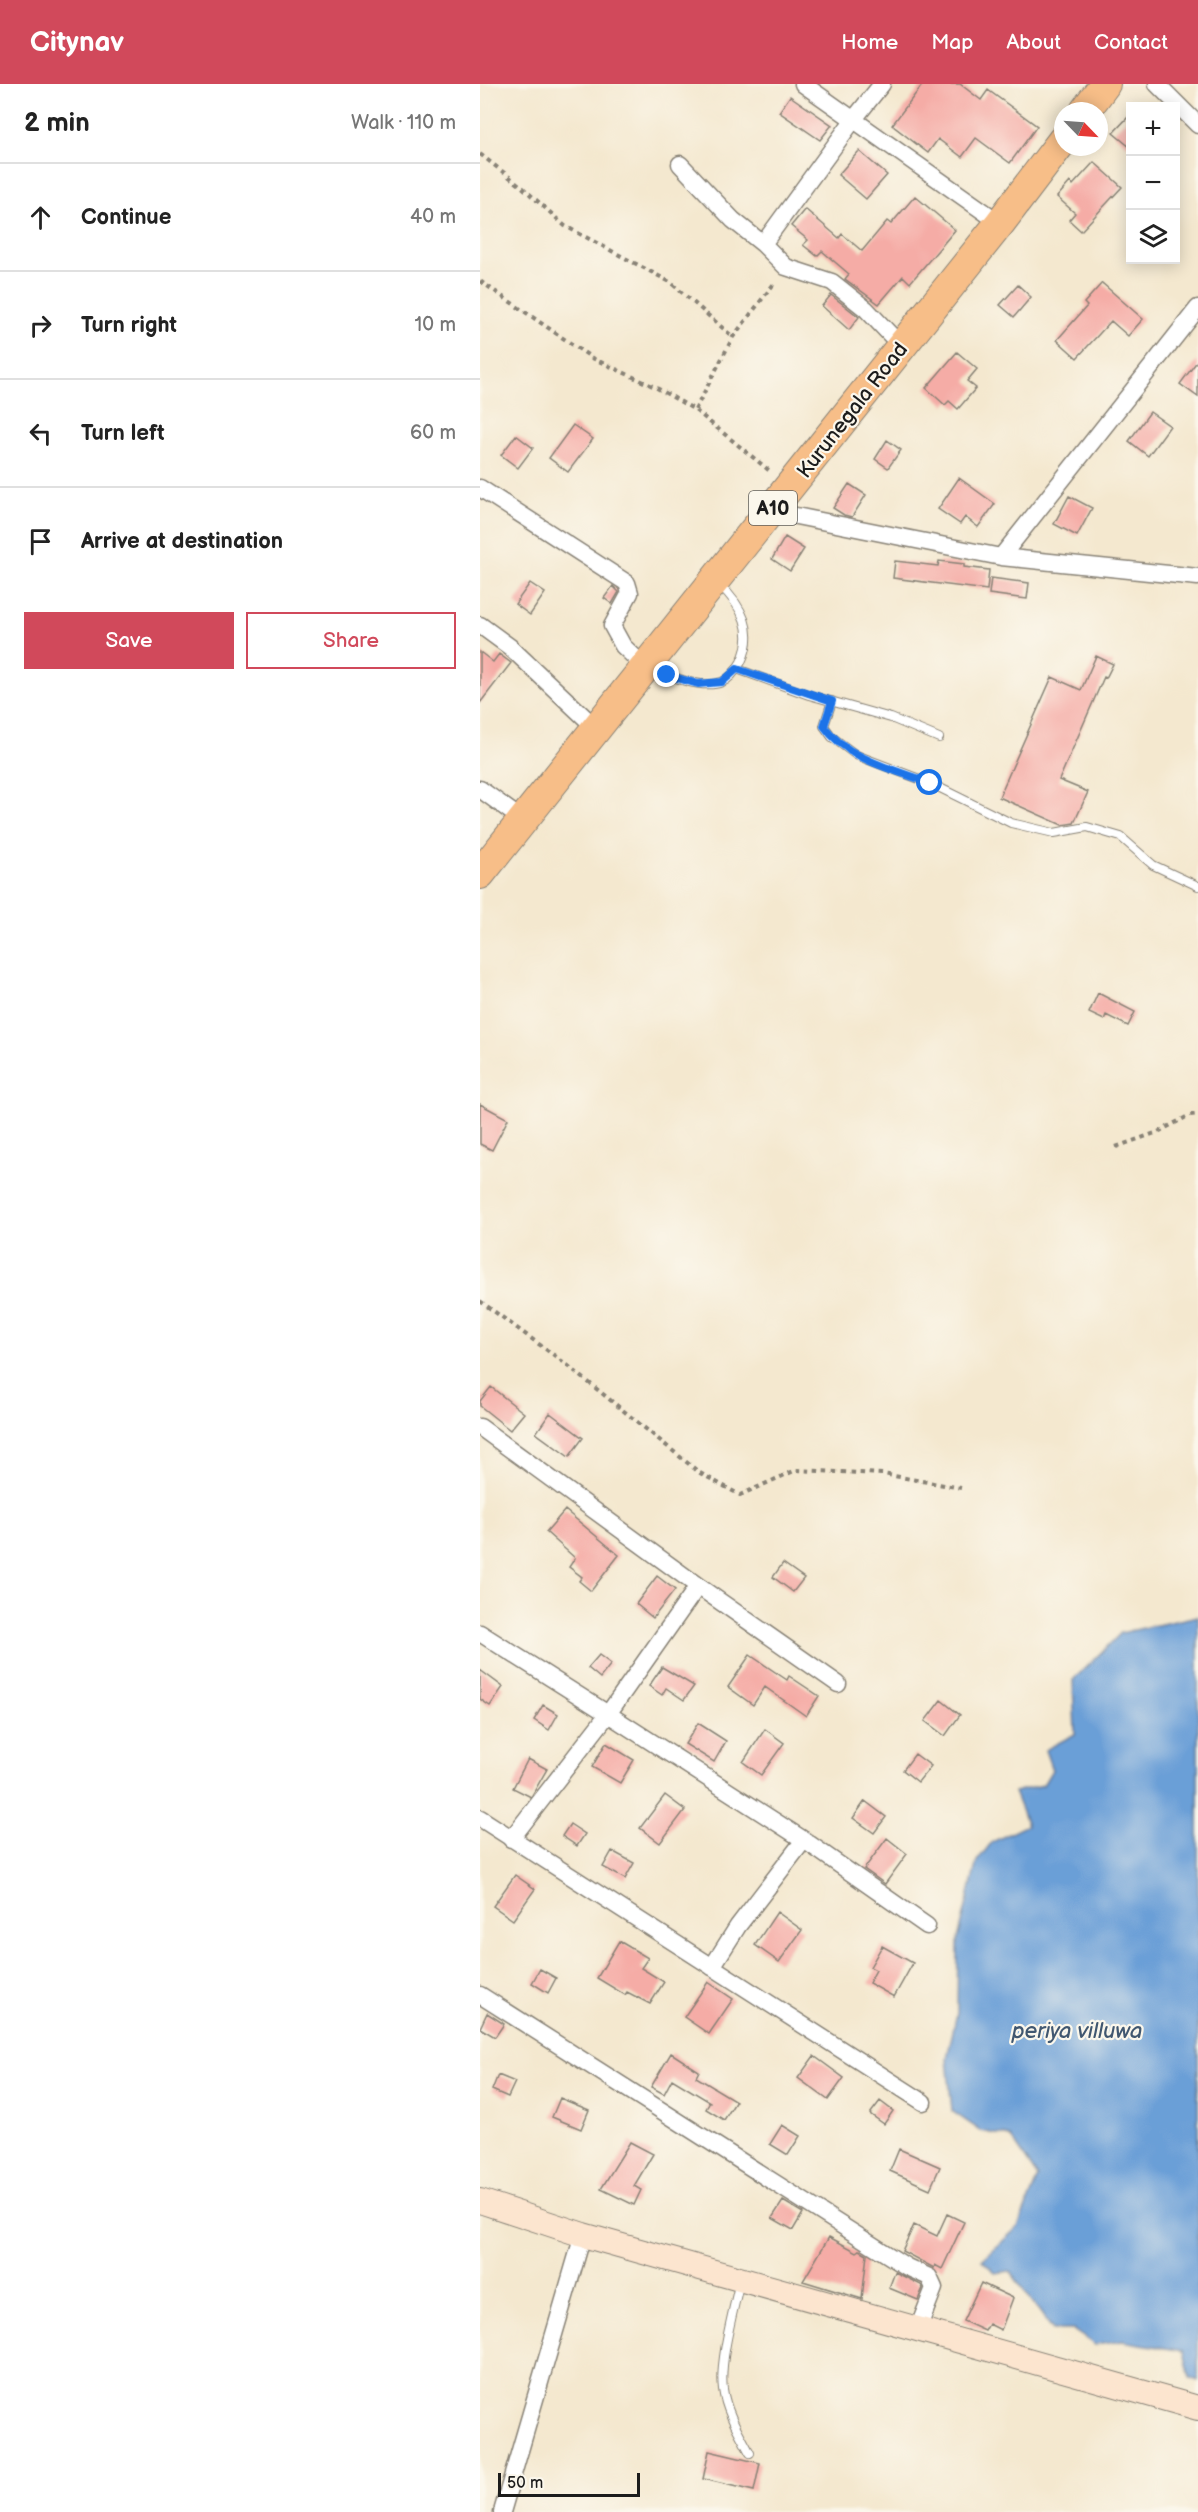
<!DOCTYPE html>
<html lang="en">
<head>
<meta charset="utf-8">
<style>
  body { margin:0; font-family:"Balsamiq Sans",sans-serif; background:#f2f2f2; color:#222 }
  .controls { position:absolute; right:18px; top:18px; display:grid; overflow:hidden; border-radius:0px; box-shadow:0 3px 15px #0003 }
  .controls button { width:54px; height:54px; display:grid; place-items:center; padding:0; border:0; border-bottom:2px solid #e0e0e0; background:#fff; color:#222; font:30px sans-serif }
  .compass { position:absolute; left:574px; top:18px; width:54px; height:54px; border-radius:50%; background:#fff; box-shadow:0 3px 15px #0003; rotate:115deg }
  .scale { position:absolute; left:18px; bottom:15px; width:142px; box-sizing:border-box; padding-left:6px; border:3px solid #1c1c1c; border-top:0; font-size:16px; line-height:21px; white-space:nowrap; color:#1c1c1c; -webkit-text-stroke:4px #fbf7ec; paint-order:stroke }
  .stop { position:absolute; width:18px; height:18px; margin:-14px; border:4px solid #1a73e8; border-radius:50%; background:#fff }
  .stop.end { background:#1a73e8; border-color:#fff; box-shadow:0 2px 6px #0008 }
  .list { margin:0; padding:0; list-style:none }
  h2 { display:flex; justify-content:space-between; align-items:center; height:78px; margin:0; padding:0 24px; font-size:26px }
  h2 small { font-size:20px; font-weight:400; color:#767676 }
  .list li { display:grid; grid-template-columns:39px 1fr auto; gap:18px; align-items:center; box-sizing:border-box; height:108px; padding:0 24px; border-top:2px solid #e0e0e0 }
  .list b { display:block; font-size:22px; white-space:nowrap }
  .list em { font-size:20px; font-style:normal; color:#767676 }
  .actions { display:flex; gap:12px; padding:18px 24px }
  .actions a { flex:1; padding:14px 0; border:2px solid #d1495b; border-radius:0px; text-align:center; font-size:21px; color:#d1495b }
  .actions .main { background:#d1495b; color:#fff }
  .icon { flex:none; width:33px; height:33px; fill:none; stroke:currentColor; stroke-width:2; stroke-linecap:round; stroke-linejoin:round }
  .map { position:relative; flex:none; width:718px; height:2428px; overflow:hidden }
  header { display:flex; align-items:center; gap:36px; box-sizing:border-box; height:84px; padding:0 30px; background:#d1495b; color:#fff }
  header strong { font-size:28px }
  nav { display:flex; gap:33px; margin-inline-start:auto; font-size:21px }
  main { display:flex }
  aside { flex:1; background:#fff }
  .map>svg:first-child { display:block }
  .water { fill:#6b9fd7; stroke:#445e7a; stroke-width:1.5 }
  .building { fill:#f5aca6 }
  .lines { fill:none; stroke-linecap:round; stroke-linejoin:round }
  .lane-casing { stroke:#888276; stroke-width:10 }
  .street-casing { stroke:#888276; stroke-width:19 }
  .secondary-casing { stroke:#888276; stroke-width:26 }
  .highway-casing { stroke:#888276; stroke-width:32 }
  .path { stroke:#888276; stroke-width:4; stroke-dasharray:4.5 4.5; stroke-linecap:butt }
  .lane { stroke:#fff; stroke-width:8 }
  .street { stroke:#fff; stroke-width:16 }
  .secondary { stroke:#fce5cf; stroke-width:24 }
  .highway { stroke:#f7be88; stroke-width:30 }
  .route { stroke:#1a73e8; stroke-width:8 }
  .labels { text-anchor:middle; stroke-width:4.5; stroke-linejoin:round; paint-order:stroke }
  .shield { fill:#fbf7ec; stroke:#5f5e5a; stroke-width:1.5 }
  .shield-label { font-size:20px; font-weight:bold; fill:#1c1c1c }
  .street-label { font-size:21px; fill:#1c1c1c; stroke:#fbf7ec }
  .water-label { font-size:22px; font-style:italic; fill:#405770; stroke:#fbf7ec }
</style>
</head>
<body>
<header>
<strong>Citynav</strong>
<nav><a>Home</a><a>Map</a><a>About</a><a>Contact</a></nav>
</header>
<main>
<aside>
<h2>2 min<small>Walk · 110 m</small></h2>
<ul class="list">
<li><svg class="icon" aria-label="ahead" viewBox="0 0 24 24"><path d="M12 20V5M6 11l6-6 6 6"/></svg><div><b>Continue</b></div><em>40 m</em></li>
<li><svg class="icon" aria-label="right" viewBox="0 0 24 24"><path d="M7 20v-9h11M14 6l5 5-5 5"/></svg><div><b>Turn right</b></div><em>10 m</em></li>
<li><svg class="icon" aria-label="left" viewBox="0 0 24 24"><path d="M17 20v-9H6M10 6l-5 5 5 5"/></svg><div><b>Turn left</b></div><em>60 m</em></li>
<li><svg class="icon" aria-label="arrive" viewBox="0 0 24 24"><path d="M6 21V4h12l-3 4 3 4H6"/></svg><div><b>Arrive at destination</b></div></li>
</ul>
<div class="actions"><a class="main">Save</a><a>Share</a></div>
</aside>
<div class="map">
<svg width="718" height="2428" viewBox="0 0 718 2428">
  <rect width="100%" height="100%" fill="#fbf7ec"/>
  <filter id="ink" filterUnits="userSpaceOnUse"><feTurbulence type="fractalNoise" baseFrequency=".0167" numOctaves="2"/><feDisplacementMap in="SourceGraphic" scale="12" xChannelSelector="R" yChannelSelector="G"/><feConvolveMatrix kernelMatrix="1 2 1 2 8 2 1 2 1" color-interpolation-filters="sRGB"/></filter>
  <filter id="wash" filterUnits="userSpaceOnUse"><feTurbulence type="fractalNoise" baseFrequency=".008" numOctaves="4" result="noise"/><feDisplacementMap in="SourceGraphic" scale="24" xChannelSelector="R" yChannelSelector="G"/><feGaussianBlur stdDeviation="1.35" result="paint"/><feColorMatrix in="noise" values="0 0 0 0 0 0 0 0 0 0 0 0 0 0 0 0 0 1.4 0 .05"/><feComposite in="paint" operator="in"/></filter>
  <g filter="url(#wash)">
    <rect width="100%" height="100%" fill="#f4e8cf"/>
    <path class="water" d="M 718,1532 L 718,2297 L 710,2294 L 704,2267 L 642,2257 L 615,2261 L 593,2246 L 573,2246 L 530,2187 L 515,2189 L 502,2176 L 538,2143 L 558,2093 L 531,2053 L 501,2047 L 472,2027 L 467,1974 L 477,1929 L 478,1855 L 497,1777 L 512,1758 L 547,1741 L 534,1708 L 563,1701 L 572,1686 L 565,1666 L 595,1650 L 593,1596 L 641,1549 Z"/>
    <g id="blocks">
      <path class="building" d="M 443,0 L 480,0 L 501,16 L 508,6 L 557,42 L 530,79 L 496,54 L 482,73 L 458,55 L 448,69 L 412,41 Z
        M 310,12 L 352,41 L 340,56 L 299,28 Z
        M 651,30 L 651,64 L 633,49 Z
        M 379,67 L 407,91 L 386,115 L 358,91 Z
        M 614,78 L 642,103 L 601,147 L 589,136 L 595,129 L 577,113 L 590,98 L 593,101 Z
        M 435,112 L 475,146 L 430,199 L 423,192 L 399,220 L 365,195 L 369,190 L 342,167 L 337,172 L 323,161 L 328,156 L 311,142 L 325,125 L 359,154 L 362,150 L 382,167 L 407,137 L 411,140 Z
        M 622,199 L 663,235 L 648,252 L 631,237 L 597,274 L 577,256 L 607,222 L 604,219 Z
        M 538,201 L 551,213 L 534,233 L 520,221 Z
        M 351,211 L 379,233 L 369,246 L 342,222 Z
        M 477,268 L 497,285 L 487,297 L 496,304 L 478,325 L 469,317 L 465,321 L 446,304 Z
        M 718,276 L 718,313 L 700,300 Z
        M 670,328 L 690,342 L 668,372 L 649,357 Z
        M 93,341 L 113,355 L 88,388 L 69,374 Z
        M 36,351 L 53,364 L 38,384 L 21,371 Z
        M 407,356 L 421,366 L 408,384 L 395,375 Z
        M 479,394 L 515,420 L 498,443 L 485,433 L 480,440 L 458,425 Z
        M 369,400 L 386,411 L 372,433 L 364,431 L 353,424 Z
        M 589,412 L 612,424 L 597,452 L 574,440 Z
        M 305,453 L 324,465 L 310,487 L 292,475 Z
        M 415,477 L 458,482 L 459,477 L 484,480 L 484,483 L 509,486 L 507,506 L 413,494 Z
        M 511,494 L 549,499 L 547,515 L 509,510 Z
        M 50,499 L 65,509 L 50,531 L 35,520 Z
        M 133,502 L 139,508 L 132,520 L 124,514 Z
        M 0,568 L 13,578 L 19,570 L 31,579 L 0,619 Z
        M 616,572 L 633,580 L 626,594 L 624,593 L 579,696 L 608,708 L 594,739 L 582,741 L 519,713 L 572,593 L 601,606 Z
        M 618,909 L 655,928 L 648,942 L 626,931 L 624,936 L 609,929 Z
        M 0,1020 L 28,1035 L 12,1066 L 0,1060 Z
        M 11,1303 L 44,1329 L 30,1346 L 0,1322 L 0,1317 Z
        M 70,1329 L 103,1354 L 89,1373 L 56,1349 Z
        M 85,1426 L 139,1471 L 111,1507 L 99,1497 L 102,1493 L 89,1483 L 95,1474 L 66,1448 Z
        M 303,1479 L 324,1494 L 313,1508 L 293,1493 Z
        M 177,1492 L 195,1506 L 173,1534 L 156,1520 Z
        M 119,1571 L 131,1580 L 120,1594 L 108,1584 Z
        M 270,1571 L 307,1596 L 309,1592 L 339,1612 L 326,1632 L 285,1603 L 273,1621 L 248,1603 Z
        M 182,1583 L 214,1602 L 204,1616 L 186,1604 L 182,1611 L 169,1602 Z
        M 0,1586 L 23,1603 L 10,1622 L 0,1615 Z
        M 461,1616 L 480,1631 L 465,1652 L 445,1637 Z
        M 63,1621 L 78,1630 L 69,1646 L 54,1636 Z
        M 218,1639 L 246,1657 L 234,1678 L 205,1660 Z
        M 285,1645 L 304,1659 L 281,1691 L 263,1678 Z
        M 126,1659 L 154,1676 L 140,1699 L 112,1683 Z
        M 435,1670 L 451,1682 L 438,1698 L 423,1686 Z
        M 48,1675 L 67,1685 L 51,1713 L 33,1704 Z
        M 185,1711 L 205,1726 L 180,1759 L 160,1744 Z
        M 385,1717 L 406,1733 L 394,1749 L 373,1734 Z
        M 90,1740 L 105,1750 L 97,1762 L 82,1752 Z
        M 407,1754 L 427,1770 L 405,1800 L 384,1785 Z
        M 132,1767 L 154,1779 L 145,1795 L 123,1783 Z
        M 35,1791 L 55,1805 L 33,1836 L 13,1822 Z
        M 297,1828 L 322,1846 L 299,1878 L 275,1861 Z
        M 139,1857 L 168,1874 L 161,1884 L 184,1898 L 170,1920 L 147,1908 L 145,1911 L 117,1894 Z
        M 402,1862 L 433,1879 L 414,1913 L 389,1899 L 396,1886 L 390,1883 Z
        M 60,1885 L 76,1894 L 68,1909 L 52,1899 Z
        M 228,1898 L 253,1915 L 229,1950 L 204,1933 Z
        M 7,1929 L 24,1940 L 15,1953 L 0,1944 Z
        M 191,1969 L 219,1987 L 216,1993 L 256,2017 L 244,2036 L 226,2025 L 230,2018 L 192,1995 L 184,2010 L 171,2003 Z
        M 334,1972 L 364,1994 L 348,2016 L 318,1994 Z
        M 18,1991 L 35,1998 L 28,2013 L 12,2006 Z
        M 80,2014 L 109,2026 L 101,2045 L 72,2033 Z
        M 400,2017 L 413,2027 L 404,2040 L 390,2030 Z
        M 302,2041 L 320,2052 L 308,2071 L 290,2060 Z
        M 150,2058 L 173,2070 L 154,2102 L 161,2106 L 154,2121 L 121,2105 Z
        M 419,2065 L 460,2083 L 450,2105 L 410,2087 Z
        M 303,2117 L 323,2129 L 313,2146 L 292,2134 Z
        M 467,2130 L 484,2138 L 462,2185 L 455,2181 L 454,2184 L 422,2167 L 434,2141 L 457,2152 Z
        M 349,2153 L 377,2168 L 380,2166 L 387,2170 L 382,2215 L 323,2197 Z
        M 415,2188 L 441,2201 L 443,2204 L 438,2216 L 409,2204 Z
        M 501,2199 L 533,2214 L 521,2246 L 509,2240 L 505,2247 L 483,2237 Z
        M 229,2367 L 280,2379 L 274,2407 L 223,2395 Z"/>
    </g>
  </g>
  <g filter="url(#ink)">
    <use href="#blocks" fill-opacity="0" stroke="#888276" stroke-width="1.5"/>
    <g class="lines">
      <defs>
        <path id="lane" d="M 170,584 C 189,592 222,606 242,598 C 250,595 257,585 261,578 C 276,547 262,522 239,500
          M 257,585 L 329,611 L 411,634 L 459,654
          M 352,617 L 344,642 L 352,653 L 376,671 L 450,699 L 531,739 L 574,749 L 607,743 L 641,753 L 673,781 L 718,802
          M 260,2196 C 254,2225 239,2277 243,2305 C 246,2328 260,2350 270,2369"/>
        <path id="street" d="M 323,0 L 520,139
          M 677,0 L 718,41
          M 200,80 L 253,136 L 283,160 L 306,183 L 352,198 L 386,225 L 422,263
          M 283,160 L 374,35 L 402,0
          M 0,404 L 147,499 L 150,509 L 132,542 L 143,562 L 166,584
          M 291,427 L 521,473 L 718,493
          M 521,473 L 718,224
          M 0,541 L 30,563 L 117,645
          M 0,705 L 44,737
          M 0,1343 L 218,1502 L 358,1600
          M 0,1549 L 128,1630 L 218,1502
          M 0,1734 L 443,2018
          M 31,1755 L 128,1630 L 324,1756
          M 232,1883 L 258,1842 L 324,1756 L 447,1842
          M 0,1911 L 427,2183 L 449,2193 L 454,2204 L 438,2245
          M 22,2428 L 103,2151"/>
        <path id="secondary" d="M 0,2117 L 103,2151 L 718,2324"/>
        <path id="highway" d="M 605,27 L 625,0
          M 0,790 L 520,139 L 583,56"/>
      </defs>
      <use href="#lane" class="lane-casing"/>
      <use href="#street" class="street-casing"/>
      <use href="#secondary" class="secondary-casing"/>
      <use href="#highway" class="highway-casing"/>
      <path class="path" d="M 0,70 L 41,102 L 85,142 L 190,198 L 253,253
        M 0,197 L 112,274 L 175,303 L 215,326 L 291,388
        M 215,326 L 253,253 L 296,197
        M 636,1063 L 678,1048 L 710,1031 L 718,1030
        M 0,1217 L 86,1280 L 220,1389 L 260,1411 L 316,1386 L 403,1390 L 481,1404"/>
      <use href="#lane" class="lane"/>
      <use href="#street" class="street"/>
      <use href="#secondary" class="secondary"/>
      <use href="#highway" class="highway"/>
    </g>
  </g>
  <g class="lines" filter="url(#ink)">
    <path class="route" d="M 187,591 L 218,600 L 242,598 L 257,585 L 352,617 L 344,642 C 368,676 413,685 450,699"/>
  </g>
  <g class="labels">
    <rect class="shield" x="269" y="407" width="48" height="34" rx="4.5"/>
    <g class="shield-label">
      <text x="293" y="431">A10</text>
    </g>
    <g class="street-label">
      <text transform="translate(372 326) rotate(-52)" y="7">Kurunegala Road</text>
    </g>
    <g class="water-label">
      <text x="597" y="1954">periya villuwa</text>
    </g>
  </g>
</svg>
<div class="controls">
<button>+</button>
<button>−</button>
<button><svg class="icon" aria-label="layers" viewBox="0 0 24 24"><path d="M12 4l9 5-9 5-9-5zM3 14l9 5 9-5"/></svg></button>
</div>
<svg class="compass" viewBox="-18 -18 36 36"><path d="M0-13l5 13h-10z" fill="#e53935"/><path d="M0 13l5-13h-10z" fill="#767676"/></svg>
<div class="scale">50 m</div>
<div class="stop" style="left:450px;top:699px"></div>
<div class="stop end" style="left:187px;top:591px"></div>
</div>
</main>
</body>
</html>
